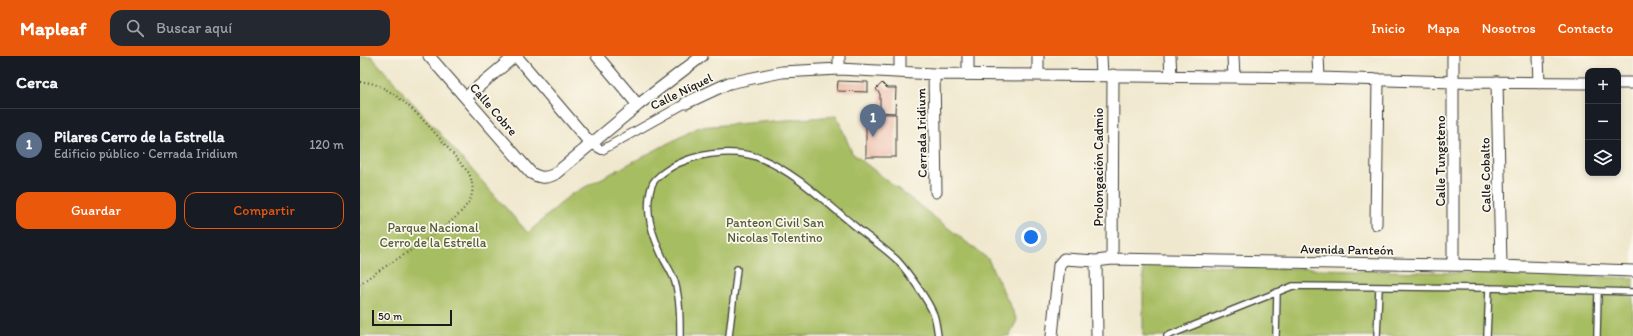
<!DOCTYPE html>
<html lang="es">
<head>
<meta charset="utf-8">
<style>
  body { margin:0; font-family:Itim,sans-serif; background:#242831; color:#f1f3f6 }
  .controls { position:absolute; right:12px; top:12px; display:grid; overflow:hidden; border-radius:8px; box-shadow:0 2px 6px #0003 }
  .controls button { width:36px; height:36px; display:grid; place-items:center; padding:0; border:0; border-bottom:1px solid #363941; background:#171b24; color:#f1f3f6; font:20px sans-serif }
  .scale { position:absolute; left:12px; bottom:10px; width:80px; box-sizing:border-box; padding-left:4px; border:2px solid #1c1c1c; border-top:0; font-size:11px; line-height:14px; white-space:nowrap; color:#1c1c1c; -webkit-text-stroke:3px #fbf7ec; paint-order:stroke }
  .you { position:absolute; left:671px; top:181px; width:14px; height:14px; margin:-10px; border:3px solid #fff; border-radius:50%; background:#1a73e8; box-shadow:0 0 0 6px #1a73e833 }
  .badge { display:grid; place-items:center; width:26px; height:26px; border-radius:50%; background:#ea580c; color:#fff; font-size:13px; font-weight:700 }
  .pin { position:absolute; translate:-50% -33px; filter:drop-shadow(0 1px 2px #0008) }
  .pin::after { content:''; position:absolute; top:21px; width:14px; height:12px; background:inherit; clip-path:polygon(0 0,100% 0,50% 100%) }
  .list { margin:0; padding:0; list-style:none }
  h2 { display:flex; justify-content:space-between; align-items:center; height:52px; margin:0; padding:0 16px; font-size:17px }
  h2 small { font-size:13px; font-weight:400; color:#9ea1a6 }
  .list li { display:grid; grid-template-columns:26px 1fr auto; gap:12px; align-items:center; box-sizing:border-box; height:72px; padding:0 16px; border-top:1px solid #363941 }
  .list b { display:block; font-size:15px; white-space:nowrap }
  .list p { margin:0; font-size:13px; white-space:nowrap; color:#9ea1a6 }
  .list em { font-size:13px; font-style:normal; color:#9ea1a6 }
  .actions { display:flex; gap:8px; padding:12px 16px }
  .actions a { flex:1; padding:9px 0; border:1px solid #ea580c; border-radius:12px; text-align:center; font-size:14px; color:#ea580c }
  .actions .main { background:#ea580c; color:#fff }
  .icon { flex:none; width:22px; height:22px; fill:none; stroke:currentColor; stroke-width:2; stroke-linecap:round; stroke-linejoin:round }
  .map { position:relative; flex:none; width:1273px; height:280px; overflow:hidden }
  header { display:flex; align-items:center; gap:24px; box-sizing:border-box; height:56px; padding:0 20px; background:#ea580c; color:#fff }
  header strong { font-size:19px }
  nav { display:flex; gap:22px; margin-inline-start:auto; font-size:14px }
  .search { width:280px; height:36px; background:#242831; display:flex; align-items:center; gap:10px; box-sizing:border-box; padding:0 14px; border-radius:12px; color:#9ea1a6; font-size:15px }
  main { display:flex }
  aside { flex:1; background:#171b24 }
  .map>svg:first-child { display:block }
  .green { fill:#a7bd62; stroke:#626c3f }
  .building { fill:#ebb5a2 }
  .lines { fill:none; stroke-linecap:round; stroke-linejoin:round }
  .service-casing { stroke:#3c3b37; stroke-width:8 }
  .pedestrian-casing { stroke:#3c3b37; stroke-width:10 }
  .minor-casing { stroke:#3c3b37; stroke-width:13 }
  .path { stroke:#3c3b37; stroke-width:2; stroke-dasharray:1 3; stroke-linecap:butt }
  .service { stroke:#fff; stroke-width:5.5 }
  .pedestrian { stroke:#fff; stroke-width:8 }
  .minor { stroke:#fff; stroke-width:11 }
  .labels { text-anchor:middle; stroke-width:3.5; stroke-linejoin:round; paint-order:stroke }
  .street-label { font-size:13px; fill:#1c1c1c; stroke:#fbf7ec }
  .park-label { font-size:13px; fill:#545c38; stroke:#fbf7ec }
</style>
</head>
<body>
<header>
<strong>Mapleaf</strong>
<div class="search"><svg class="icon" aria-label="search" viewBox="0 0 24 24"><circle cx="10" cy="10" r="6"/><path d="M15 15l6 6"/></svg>Buscar aquí</div>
<nav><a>Inicio</a><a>Mapa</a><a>Nosotros</a><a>Contacto</a></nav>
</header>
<main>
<aside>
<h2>Cerca<small></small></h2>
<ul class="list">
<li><span class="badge" style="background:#5c6f8a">1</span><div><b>Pilares Cerro de la Estrella</b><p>Edificio público · Cerrada Iridium</p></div><em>120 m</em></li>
</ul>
<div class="actions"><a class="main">Guardar</a><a>Compartir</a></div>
</aside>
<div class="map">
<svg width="1273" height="280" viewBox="0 0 1273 280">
  <rect width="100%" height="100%" fill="#fbf7ec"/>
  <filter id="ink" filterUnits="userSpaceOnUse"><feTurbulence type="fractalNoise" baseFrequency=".025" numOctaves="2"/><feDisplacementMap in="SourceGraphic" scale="8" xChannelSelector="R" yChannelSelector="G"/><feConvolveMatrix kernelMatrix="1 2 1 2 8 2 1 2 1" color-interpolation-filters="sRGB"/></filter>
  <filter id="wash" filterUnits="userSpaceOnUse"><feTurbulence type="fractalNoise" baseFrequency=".012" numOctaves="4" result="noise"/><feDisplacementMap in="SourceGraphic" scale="16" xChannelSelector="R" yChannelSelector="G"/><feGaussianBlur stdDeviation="0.9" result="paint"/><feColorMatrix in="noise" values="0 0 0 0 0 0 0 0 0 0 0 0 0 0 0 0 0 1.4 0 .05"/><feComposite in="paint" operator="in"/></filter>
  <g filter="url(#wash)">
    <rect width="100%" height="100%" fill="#f0e8ce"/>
    <path class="green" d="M 0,0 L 11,0 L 168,177 L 210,139 L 339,71 L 477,60 L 492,97 L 628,203 L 657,264 L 649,280 L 0,280 Z
      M 783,208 L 1273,222 L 1273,280 L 783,280 Z"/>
    <g id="blocks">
      <path class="building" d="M 478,25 L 508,26 L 508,36 L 477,35 Z
        M 522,27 L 527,32 L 536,32 L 535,57 L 520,56 L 520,38 L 516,33 Z
        M 506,58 L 536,58 L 536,101 L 506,101 Z"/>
    </g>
  </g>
  <g filter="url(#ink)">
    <use href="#blocks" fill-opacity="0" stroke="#3c3b37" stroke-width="1"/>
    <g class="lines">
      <defs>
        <path id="service" d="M 320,280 C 320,262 320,243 315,226 C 313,219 308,211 304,204 C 293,181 283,155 292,129 C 295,120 314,109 322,106 C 344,96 379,93 402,103 C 434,116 463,144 490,166 C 505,179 522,190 537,204 C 548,216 568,244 574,259 C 576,265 577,273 578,280
          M 369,280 L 377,213
          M 807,280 L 933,230 L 1129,232 L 1273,236
          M 916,280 L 917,236
          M 1017,280 L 1019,232
          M 1127,280 L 1129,232
          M 1237,280 L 1238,235"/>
        <path id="pedestrian" d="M 231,88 L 242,94 L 326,47"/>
        <path id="minor" d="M 69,0 L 171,117 C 180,122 185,123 195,118 L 278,49 L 342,0
          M 156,0 L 231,88
          M 237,0 L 278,49
          M 479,0 L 479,13
          M 540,0 L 540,16
          M 608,0 L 608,18
          M 678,0 L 678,19
          M 741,0 L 742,19
          M 810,0 L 811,21
          M 873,0 L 874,21
          M 958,0 L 959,22
          M 1093,0 L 1093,209
          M 1178,0 L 1179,27
          M 574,18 L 576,136
          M 1137,26 L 1141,210
          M 1258,27 L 1273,27
          M 106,41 L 155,0
          M 326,47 L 369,27 L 422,16 L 479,13 L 574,18 L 959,22 L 1094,26 L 1228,27
          M 1016,168 L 1018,23
          M 752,203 L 753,19
          M 736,205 L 737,280
          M 692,280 L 699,209 L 704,203 L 736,205 L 752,203 L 1141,210 L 1273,215"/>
      </defs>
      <use href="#service" class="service-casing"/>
      <use href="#pedestrian" class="pedestrian-casing"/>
      <use href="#minor" class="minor-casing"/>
      <path class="path" d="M 0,26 C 38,24 85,90 109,117 C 112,125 114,133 111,141 C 100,170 26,207 0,228"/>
      <use href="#service" class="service"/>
      <use href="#pedestrian" class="pedestrian"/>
      <use href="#minor" class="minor"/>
    </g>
  </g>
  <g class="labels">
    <g class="street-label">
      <text transform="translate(321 35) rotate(-26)" y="5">Calle Níquel</text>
      <text transform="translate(134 53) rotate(49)" y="5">Calle Cobre</text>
      <text transform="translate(561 77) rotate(-91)" y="5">Cerrada Iridium</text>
      <text transform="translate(1080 105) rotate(-90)" y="5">Calle Tungsteno</text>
      <text transform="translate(738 111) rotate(-90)" y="5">Prolongación Cadmio</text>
      <text transform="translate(1125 119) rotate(-91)" y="5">Calle Cobalto</text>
      <text transform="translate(987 193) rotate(1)" y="5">Avenida Panteón</text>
    </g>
    <g class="park-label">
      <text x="415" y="171">Panteon Civil San<tspan x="415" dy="15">Nicolas Tolentino</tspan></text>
      <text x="73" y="176">Parque Nacional<tspan x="73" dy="15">Cerro de la Estrella</tspan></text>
    </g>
  </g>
</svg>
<div class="controls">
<button>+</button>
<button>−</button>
<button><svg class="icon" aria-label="layers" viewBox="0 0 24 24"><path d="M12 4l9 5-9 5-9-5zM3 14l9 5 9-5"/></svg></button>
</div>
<div class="scale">50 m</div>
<div class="you"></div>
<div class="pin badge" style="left:513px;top:81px;background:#5c6f8a">1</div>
</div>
</main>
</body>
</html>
